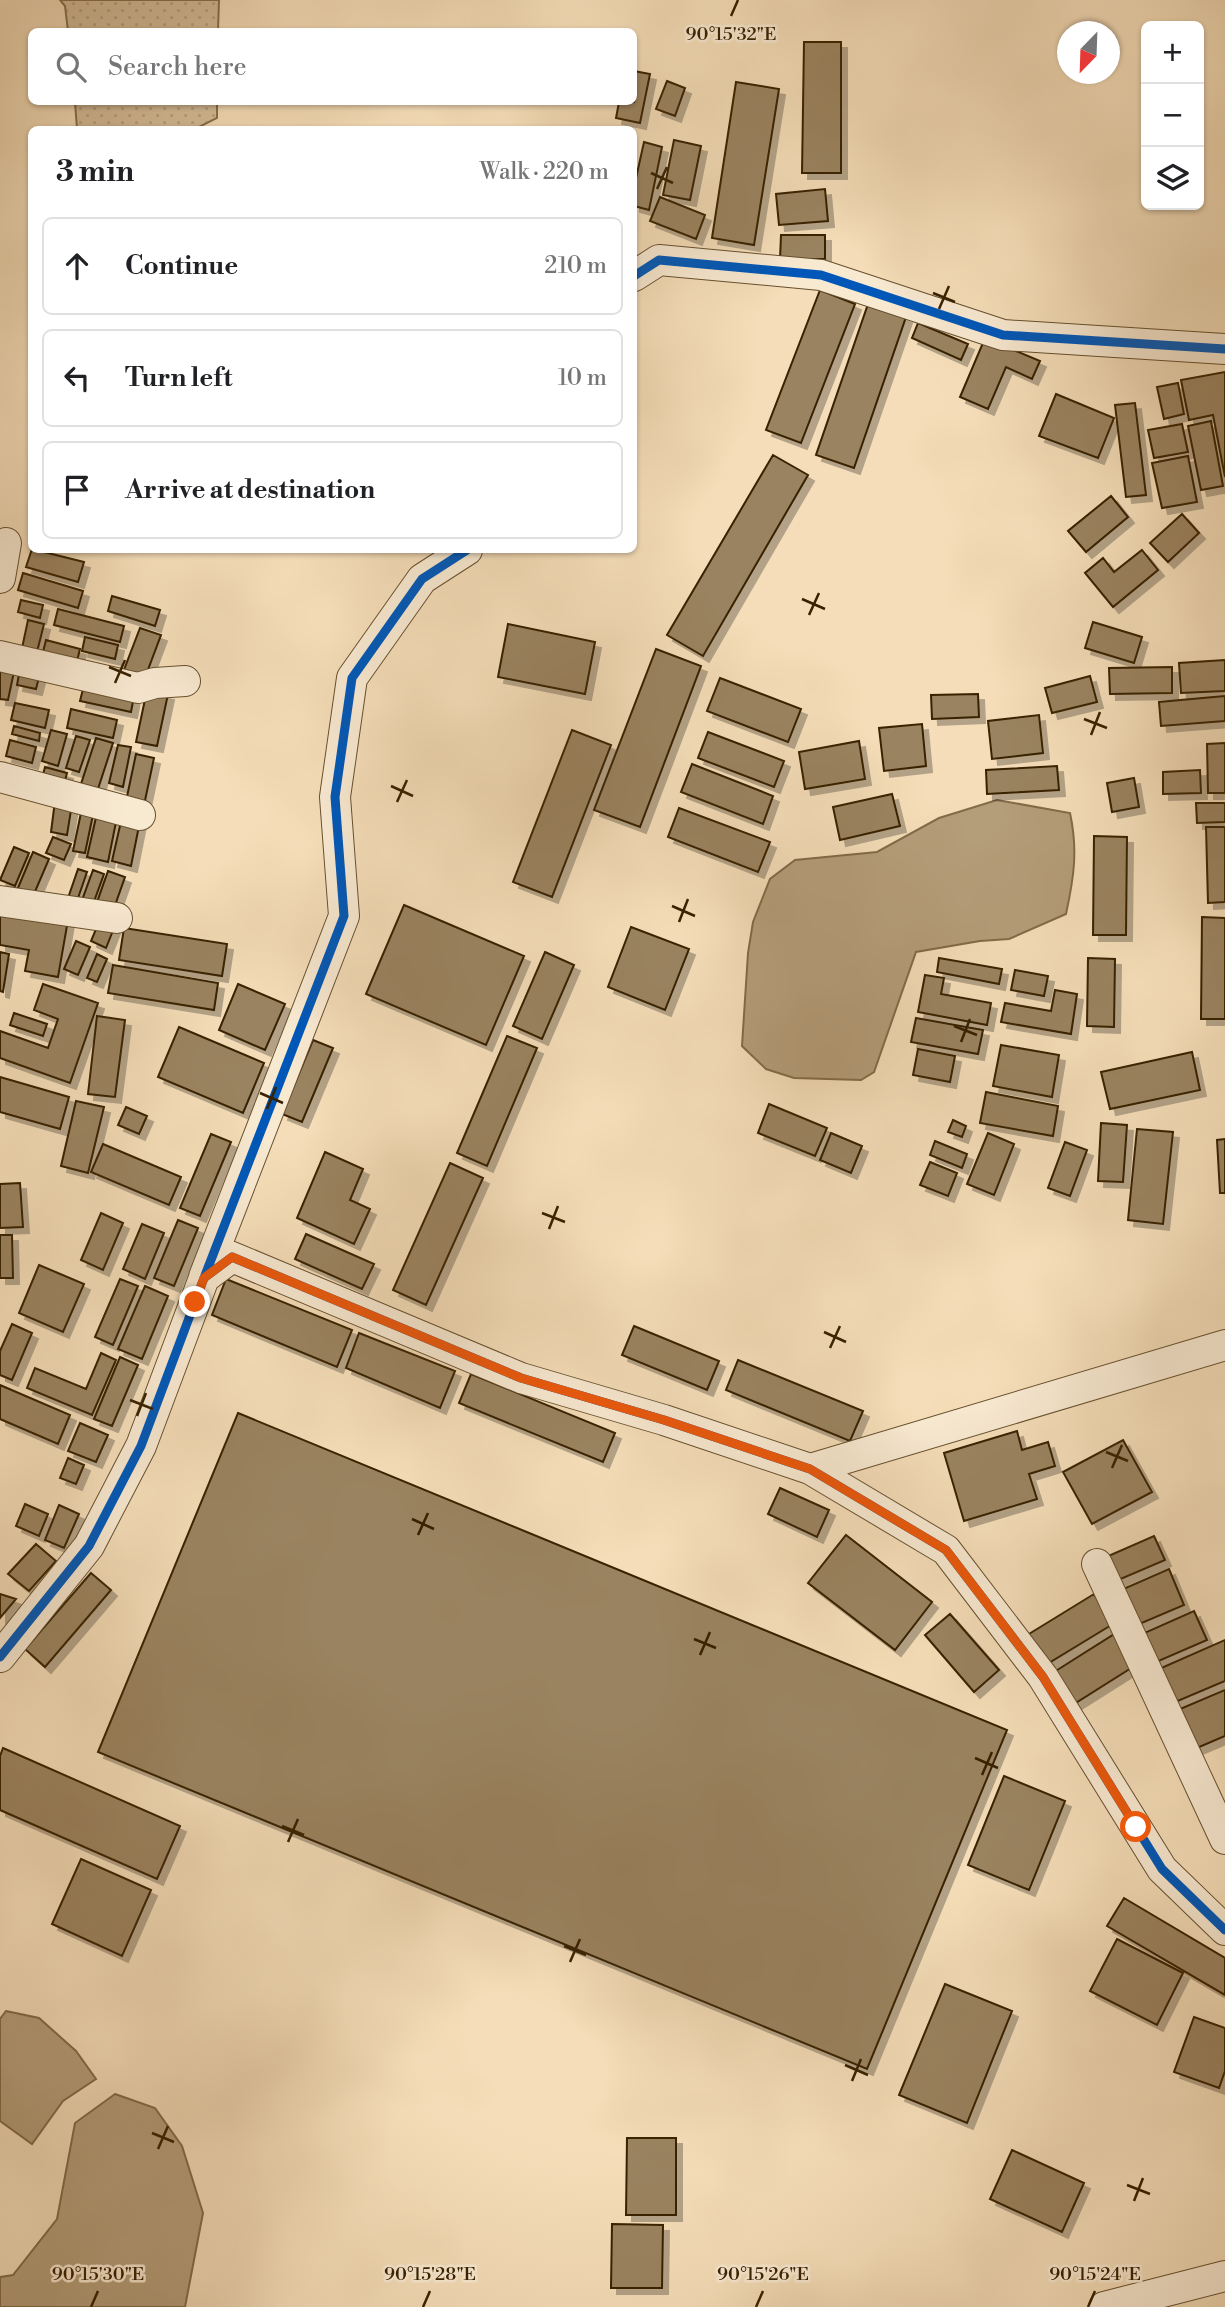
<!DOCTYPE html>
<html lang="en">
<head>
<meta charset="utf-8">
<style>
  body { margin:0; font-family:"Libre Bodoni",serif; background:#f6f6f6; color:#202124 }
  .controls { position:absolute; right:21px; top:21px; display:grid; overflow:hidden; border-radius:10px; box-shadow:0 2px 5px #0004 }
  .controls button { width:63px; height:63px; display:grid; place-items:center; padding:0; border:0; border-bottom:2px solid #e0e0e0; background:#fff; color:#202124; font:35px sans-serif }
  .compass { position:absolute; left:1057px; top:21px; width:63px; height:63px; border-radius:50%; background:#fff; box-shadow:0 2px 5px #0004; rotate:203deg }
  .stop { position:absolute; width:21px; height:21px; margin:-16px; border:5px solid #ea580c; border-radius:50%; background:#fff }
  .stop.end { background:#ea580c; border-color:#fff; box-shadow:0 2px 7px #0008 }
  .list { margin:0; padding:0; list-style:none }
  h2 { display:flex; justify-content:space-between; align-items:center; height:91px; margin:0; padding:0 28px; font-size:30px }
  h2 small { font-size:23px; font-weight:400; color:#757577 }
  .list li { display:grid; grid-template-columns:46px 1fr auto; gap:21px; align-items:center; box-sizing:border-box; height:98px; margin:0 14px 14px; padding:0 14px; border:2px solid #e0e0e0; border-radius:10px }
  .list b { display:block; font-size:26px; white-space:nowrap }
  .list em { font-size:23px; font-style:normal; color:#757577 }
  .icon { flex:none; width:38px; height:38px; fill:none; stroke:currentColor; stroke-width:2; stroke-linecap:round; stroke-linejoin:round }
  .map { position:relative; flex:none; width:1225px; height:2307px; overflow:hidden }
  .search { position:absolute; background:#fff; box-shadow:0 2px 5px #0004; left:28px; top:28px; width:609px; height:77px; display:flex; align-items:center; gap:18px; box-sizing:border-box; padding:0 24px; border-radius:10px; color:#757577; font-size:26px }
  .panel { position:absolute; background:#fff; box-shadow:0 2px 5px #0004; left:28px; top:126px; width:609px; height:427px; border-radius:10px }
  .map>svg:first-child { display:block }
  .park { fill:url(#park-dots); stroke:#866f4c; stroke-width:2 }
  .water { fill:#b49d79; stroke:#826b49; stroke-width:2 }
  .building { fill:#9a8360; stroke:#382100; stroke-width:2; filter:url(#shadow) }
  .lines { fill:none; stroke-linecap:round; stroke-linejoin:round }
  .minor-casing { stroke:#67502e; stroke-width:32 }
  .minor { stroke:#f8e9d1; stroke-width:30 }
  .cycleway-casing { stroke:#f8e9d1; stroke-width:13 }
  .cycleway { stroke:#0057b8; stroke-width:9 }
  .route { stroke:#ea580c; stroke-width:9 }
  .ticks { fill:none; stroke:#382100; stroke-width:2.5 }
  .ticks-label { font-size:18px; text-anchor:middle; fill:#382100; stroke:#f8e9d1; stroke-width:5; stroke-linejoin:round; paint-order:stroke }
</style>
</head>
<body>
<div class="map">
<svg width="1225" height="2307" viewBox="0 0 1225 2307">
  <defs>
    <pattern id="park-dots" width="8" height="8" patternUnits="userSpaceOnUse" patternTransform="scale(1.75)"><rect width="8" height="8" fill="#d4bd99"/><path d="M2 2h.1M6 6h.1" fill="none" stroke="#b7a282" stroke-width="1.8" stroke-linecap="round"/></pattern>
    <filter id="shadow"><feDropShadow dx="6" dy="6" stdDeviation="0" flood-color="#0004"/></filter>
  </defs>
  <rect width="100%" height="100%" fill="#f4ddb8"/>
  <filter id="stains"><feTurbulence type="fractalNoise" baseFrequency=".00286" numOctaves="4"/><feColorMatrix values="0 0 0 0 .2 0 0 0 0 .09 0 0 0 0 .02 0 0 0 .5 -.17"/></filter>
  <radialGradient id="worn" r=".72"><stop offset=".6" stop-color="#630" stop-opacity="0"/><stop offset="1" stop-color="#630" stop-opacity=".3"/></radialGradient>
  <path class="park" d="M 60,0 L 219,0 L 218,31 L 68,31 L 65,6 Z
    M 75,102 L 217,102 L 217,118 L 195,129 L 77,129 Z"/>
  <path class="water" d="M 997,800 L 1070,813 C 1078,850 1074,877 1066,914 L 1009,939 L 980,941 L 916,952 L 874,1072 L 861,1080 L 794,1078 L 766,1069 L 742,1046 L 748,953 L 753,922 L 770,879 L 795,860 L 877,852 L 939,818 Z
    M 6,2011 L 39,2018 L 76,2051 L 96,2079 L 63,2101 L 32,2144 L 0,2121 L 0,2019 Z
    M 115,2094 L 155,2108 L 182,2146 L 203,2213 L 185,2307 L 0,2307 L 0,2277 L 13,2275 L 57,2219 L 75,2123 Z"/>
  <path class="building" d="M 804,42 L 841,42 L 841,173 L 802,173 Z
    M 634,71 L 650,74 L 640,123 L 616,118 L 619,102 L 634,102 Z
    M 667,81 L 685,88 L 675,116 L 656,109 Z
    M 736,82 L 779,89 L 754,245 L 712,238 Z
    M 674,140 L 701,146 L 690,200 L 663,195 Z
    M 644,142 L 662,147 L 649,210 L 634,206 L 634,187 Z
    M 825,189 L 828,221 L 779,225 L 776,194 Z
    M 660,197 L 705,215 L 696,239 L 650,221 Z
    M 781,235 L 825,235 L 825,259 L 780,259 Z
    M 820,290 L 855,304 L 801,443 L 766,430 Z
    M 868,304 L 906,317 L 854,468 L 816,455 Z
    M 918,323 L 968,344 L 961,360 L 912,338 Z
    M 985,338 L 1040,361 L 1032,379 L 1006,367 L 988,409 L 960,397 Z
    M 1225,372 L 1225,477 L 1213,415 L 1189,420 L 1181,380 Z
    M 1178,383 L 1184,414 L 1164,419 L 1157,387 Z
    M 1056,394 L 1114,418 L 1098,458 L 1039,436 Z
    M 1135,403 L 1146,495 L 1126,497 L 1115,405 Z
    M 1211,421 L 1223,486 L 1201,490 L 1188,426 Z
    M 1182,424 L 1188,452 L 1154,458 L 1148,430 Z
    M 773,455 L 808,475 L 703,656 L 667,635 Z
    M 1188,456 L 1197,502 L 1162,508 L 1152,463 Z
    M 1111,496 L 1128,517 L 1086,552 L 1068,531 Z
    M 1182,514 L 1199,533 L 1168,562 L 1150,543 Z
    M 32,549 L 84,562 L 78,582 L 26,567 Z
    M 1142,550 L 1158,570 L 1113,607 L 1085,573 L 1103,558 L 1114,572 Z
    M 23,573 L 83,591 L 78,608 L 18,590 Z
    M 112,596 L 160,610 L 155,626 L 108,611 Z
    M 21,600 L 43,605 L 40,618 L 18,612 Z
    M 58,609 L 124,626 L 120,642 L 54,625 Z
    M 28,620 L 44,624 L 36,656 L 21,653 Z
    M 1093,622 L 1142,637 L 1134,663 L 1085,648 Z
    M 508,624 L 595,642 L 585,694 L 498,677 Z
    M 140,628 L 161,635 L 143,683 L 122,675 Z
    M 85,637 L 118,645 L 115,659 L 82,651 Z
    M 46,640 L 80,649 L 75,669 L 41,660 Z
    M 656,649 L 701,666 L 640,827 L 594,810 Z
    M 1225,660 L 1225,691 L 1181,693 L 1179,663 Z
    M 15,667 L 8,700 L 0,699 L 0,670 Z
    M 1172,667 L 1172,693 L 1110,694 L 1109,668 Z
    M 20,669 L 40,673 L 36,689 L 17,685 Z
    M 1090,676 L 1097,702 L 1052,713 L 1045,688 Z
    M 720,678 L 801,709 L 788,742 L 707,711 Z
    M 85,681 L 135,691 L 131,712 L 80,701 Z
    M 147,690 L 168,694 L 157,746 L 136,742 Z
    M 978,694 L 979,717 L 932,719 L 931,695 Z
    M 1225,696 L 1225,721 L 1161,726 L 1159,702 Z
    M 15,703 L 49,710 L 45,728 L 11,720 Z
    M 71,709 L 117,720 L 113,738 L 67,728 Z
    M 1039,715 L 1043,753 L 992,759 L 988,721 Z
    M 922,724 L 926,766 L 884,771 L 879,728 Z
    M 14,726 L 40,733 L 39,741 L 12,734 Z
    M 51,730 L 67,734 L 58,766 L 42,761 Z
    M 572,730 L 611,745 L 552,897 L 513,882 Z
    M 708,732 L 784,761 L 774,787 L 698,758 Z
    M 76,736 L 90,740 L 79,772 L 66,768 Z
    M 96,738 L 113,743 L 96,795 L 79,790 Z
    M 10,740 L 36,747 L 32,763 L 6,756 Z
    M 859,741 L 865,779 L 805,789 L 799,752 Z
    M 1225,743 L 1225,793 L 1208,793 L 1207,744 Z
    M 118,745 L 131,747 L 123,787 L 109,783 Z
    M 136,754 L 154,758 L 143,810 L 125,806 Z
    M 692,764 L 773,796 L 763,824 L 681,792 Z
    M 1057,766 L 1059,790 L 987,794 L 986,770 Z
    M 45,767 L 67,773 L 62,793 L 40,786 Z
    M 1200,770 L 1201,793 L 1163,794 L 1163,772 Z
    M 1134,778 L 1139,807 L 1112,812 L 1107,783 Z
    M 892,794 L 900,826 L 840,840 L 833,807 Z
    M 55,801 L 72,804 L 67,835 L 51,832 Z
    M 1196,803 L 1225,803 L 1225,822 L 1197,823 Z
    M 82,808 L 94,810 L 85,853 L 73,851 Z
    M 679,808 L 770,842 L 758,872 L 668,837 Z
    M 97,813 L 117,817 L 108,862 L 87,857 Z
    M 122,817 L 140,821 L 131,866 L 112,861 Z
    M 1206,827 L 1225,827 L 1225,902 L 1208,903 Z
    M 1094,836 L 1127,837 L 1126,935 L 1093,935 Z
    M 53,837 L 71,844 L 64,860 L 46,853 Z
    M 14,847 L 29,853 L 15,886 L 0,880 Z
    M 33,852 L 49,859 L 31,901 L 15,895 Z
    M 78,869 L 87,872 L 77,901 L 68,898 Z
    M 93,870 L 104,874 L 92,907 L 81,903 Z
    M 108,871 L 125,877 L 113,911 L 96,905 Z
    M 404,905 L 524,956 L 486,1045 L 366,994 Z
    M 0,908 L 68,920 L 58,977 L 25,971 L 29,950 L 0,945 Z
    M 1202,917 L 1225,918 L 1225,1019 L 1201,1019 Z
    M 99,922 L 114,928 L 106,948 L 91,941 Z
    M 631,927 L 689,949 L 665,1010 L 608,987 Z
    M 124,928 L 227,944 L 222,976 L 119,960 Z
    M 76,941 L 90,947 L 78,975 L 64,969 Z
    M 0,952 L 9,954 L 3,992 L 0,991 Z
    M 545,952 L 574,965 L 542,1039 L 513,1026 Z
    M 97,954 L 107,959 L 97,982 L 87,978 Z
    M 939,958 L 1002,969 L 999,984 L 937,972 Z
    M 1088,958 L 1115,959 L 1114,1027 L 1087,1026 Z
    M 113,965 L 218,983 L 214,1010 L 108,993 Z
    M 1015,970 L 1048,976 L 1044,996 L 1011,990 Z
    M 925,975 L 944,978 L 941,994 L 991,1003 L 987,1025 L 918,1012 Z
    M 43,984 L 98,1003 L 70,1083 L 0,1058 L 0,1031 L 48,1048 L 58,1019 L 34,1010 Z
    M 238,984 L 285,1004 L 265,1050 L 219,1030 Z
    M 1055,990 L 1077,994 L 1071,1034 L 1001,1022 L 1005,1003 L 1051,1011 Z
    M 14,1013 L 47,1024 L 43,1036 L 10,1025 Z
    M 97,1016 L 125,1020 L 115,1097 L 88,1094 Z
    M 916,1018 L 983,1030 L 978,1054 L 911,1042 Z
    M 179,1027 L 264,1063 L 243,1113 L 158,1077 Z
    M 507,1036 L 537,1048 L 487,1166 L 457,1153 Z
    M 313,1040 L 333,1048 L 302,1122 L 282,1114 Z
    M 1001,1045 L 1059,1055 L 1052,1097 L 993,1086 Z
    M 918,1049 L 955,1056 L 950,1082 L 913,1075 Z
    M 1192,1052 L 1200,1090 L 1110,1109 L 1101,1072 Z
    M 0,1077 L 69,1097 L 60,1129 L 0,1112 Z
    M 986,1092 L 1058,1106 L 1053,1136 L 980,1123 Z
    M 76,1101 L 104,1107 L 88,1173 L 61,1166 Z
    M 769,1104 L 827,1128 L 815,1156 L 758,1133 Z
    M 126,1107 L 147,1116 L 139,1134 L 118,1125 Z
    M 953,1120 L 966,1126 L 962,1137 L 948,1132 Z
    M 1101,1123 L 1127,1125 L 1123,1182 L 1098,1181 Z
    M 1137,1129 L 1173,1132 L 1163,1224 L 1128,1220 Z
    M 831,1133 L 862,1146 L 851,1173 L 820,1160 Z
    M 988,1133 L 1014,1144 L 994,1195 L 967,1184 Z
    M 211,1134 L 231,1142 L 200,1216 L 180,1208 Z
    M 1225,1139 L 1225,1193 L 1220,1193 L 1217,1140 Z
    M 935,1141 L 967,1154 L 962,1168 L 930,1155 Z
    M 1065,1142 L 1087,1150 L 1070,1196 L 1048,1188 Z
    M 103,1144 L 181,1177 L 169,1205 L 91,1172 Z
    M 325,1152 L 363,1169 L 350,1200 L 370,1209 L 354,1244 L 297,1218 Z
    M 930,1162 L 957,1173 L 948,1196 L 920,1185 Z
    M 450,1163 L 483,1178 L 426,1305 L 393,1290 Z
    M 20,1183 L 23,1227 L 0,1228 L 0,1184 Z
    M 101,1213 L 123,1223 L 103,1270 L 81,1260 Z
    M 178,1220 L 198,1228 L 174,1286 L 154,1278 Z
    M 142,1224 L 164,1233 L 145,1279 L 123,1269 Z
    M 306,1234 L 374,1264 L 362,1289 L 295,1259 Z
    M 0,1235 L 12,1235 L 13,1278 L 0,1278 Z
    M 39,1265 L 84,1284 L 63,1332 L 19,1313 Z
    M 120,1279 L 138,1286 L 113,1345 L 95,1337 Z
    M 226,1279 L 352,1330 L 337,1367 L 212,1315 Z
    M 145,1286 L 168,1296 L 142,1359 L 118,1349 Z
    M 12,1324 L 32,1333 L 12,1380 L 0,1375 L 0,1351 Z
    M 634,1326 L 719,1361 L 707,1390 L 622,1355 Z
    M 359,1333 L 455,1371 L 440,1408 L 346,1368 Z
    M 101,1353 L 116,1360 L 92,1415 L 27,1388 L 35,1368 L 86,1389 Z
    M 120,1357 L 138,1365 L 112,1426 L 94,1419 Z
    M 738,1360 L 863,1411 L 850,1441 L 726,1390 Z
    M 471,1374 L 615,1433 L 603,1462 L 459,1403 Z
    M 0,1385 L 70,1415 L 58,1444 L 0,1419 Z
    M 238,1413 L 1007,1730 L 867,2069 L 98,1752 Z
    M 80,1423 L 108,1435 L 96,1462 L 68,1451 Z
    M 1017,1431 L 1022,1450 L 1048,1442 L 1055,1466 L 1029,1474 L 1037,1499 L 964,1521 L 944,1453 Z
    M 1123,1440 L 1152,1492 L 1092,1524 L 1063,1472 Z
    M 68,1458 L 84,1465 L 76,1484 L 60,1478 Z
    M 780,1488 L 829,1510 L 817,1537 L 768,1514 Z
    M 25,1504 L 48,1514 L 39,1536 L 16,1526 Z
    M 59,1505 L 79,1514 L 64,1548 L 45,1540 Z
    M 846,1535 L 932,1602 L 895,1650 L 808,1583 Z
    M 1154,1536 L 1165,1560 L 1116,1581 L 1106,1557 Z
    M 36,1544 L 56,1561 L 29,1591 L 8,1574 Z
    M 1169,1569 L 1184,1605 L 1137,1625 L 1121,1590 Z
    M 91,1573 L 111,1590 L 45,1667 L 25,1649 Z
    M 0,1594 L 16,1599 L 0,1618 Z
    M 1094,1594 L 1113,1624 L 1029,1675 L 1011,1645 Z
    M 1194,1611 L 1207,1640 L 1154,1663 L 1142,1634 Z
    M 950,1614 L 999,1670 L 974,1692 L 925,1635 Z
    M 1116,1633 L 1136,1665 L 1055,1716 L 1035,1684 Z
    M 1225,1640 L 1225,1681 L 1173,1703 L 1159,1669 Z
    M 1225,1690 L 1225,1736 L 1197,1748 L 1180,1709 Z
    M 3,1748 L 180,1826 L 157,1879 L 0,1810 L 0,1756 Z
    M 1004,1776 L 1065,1801 L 1029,1890 L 968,1865 Z
    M 81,1859 L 151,1890 L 122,1956 L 52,1924 Z
    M 1124,1898 L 1225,1958 L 1225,1995 L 1107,1926 Z
    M 1117,1939 L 1183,1973 L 1157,2025 L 1090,1991 Z
    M 945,1984 L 1012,2011 L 967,2123 L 899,2095 Z
    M 1194,2017 L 1225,2028 L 1225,2071 L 1219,2088 L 1174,2072 Z
    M 627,2138 L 676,2138 L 676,2215 L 626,2215 Z
    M 1012,2150 L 1084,2183 L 1062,2232 L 990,2199 Z
    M 612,2224 L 663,2225 L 662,2288 L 611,2288 Z"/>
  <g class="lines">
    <defs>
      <path id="minor" d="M 634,276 L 659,260 L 821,275 L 1003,335 L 1225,349
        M 0,578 L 6,543
        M 0,656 L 138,688 L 155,683 L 185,681
        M 0,777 L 140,815
        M 0,901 L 117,918
        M 204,1277 L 344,916 L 335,797 L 352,678 L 422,579 L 467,550
        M 810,1469 L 1225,1345
        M 1097,1564 L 1225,1839
        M 0,1657 L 89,1546 L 141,1446 L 204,1278 L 232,1257 L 521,1378 L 664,1420 L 810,1469 L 946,1550 L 1043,1677 L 1162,1869 L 1225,1930
        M 1104,2307 L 1225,2276"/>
    </defs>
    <use href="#minor" class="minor-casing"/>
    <use href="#minor" class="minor"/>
    <defs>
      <path id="cycleway" d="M 634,276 L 659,260 L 821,275 L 1003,335 L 1225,349
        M 204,1278 L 344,916 L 335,797 L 352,678 L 422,579 L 467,550
        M 0,1657 L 89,1546 L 141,1446 L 204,1278 L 232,1257 L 521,1378 L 664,1420 L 810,1469 L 946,1550 L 1043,1677 L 1162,1869 L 1225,1930"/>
    </defs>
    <use href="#cycleway" class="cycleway-casing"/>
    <use href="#cycleway" class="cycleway"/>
  </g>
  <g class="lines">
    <path class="route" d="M 195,1302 L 204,1278 L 232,1257 L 521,1378 L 664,1420 L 810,1469 L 946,1550 L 1043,1677 L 1136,1827"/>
  </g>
  <path class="ticks" d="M 731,16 L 738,0M 651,173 L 673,183M 657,189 L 667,167M 933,293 L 955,302M 939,309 L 949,286M 802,599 L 825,609M 809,615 L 819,593M 109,667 L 131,676M 115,683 L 125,660M 1084,719 L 1107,728M 1091,735 L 1100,712M 391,786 L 413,796M 397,802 L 407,780M 672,906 L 695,916M 679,922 L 688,899M 954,1026 L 977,1035M 961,1042 L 970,1019M 260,1093 L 283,1103M 267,1109 L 276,1087M 542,1213 L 565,1222M 549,1229 L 558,1206M 824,1332 L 846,1342M 830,1348 L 840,1326M 130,1400 L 153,1409M 137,1416 L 146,1393M 1106,1452 L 1128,1461M 1112,1468 L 1122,1445M 412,1519 L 434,1529M 418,1535 L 428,1513M 694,1639 L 716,1648M 700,1655 L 710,1632M 975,1758 L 998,1768M 982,1775 L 992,1752M 282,1826 L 304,1835M 288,1842 L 298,1819M 564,1946 L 586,1955M 570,1962 L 580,1939M 845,2065 L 868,2075M 852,2081 L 861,2059M 152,2133 L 174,2142M 158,2149 L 168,2126M 1127,2185 L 1150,2194M 1134,2201 L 1143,2178M 91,2307 L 98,2291M 423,2307 L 430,2291M 756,2307 L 763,2291M 1088,2307 L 1095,2291"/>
  <g class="ticks-label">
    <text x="731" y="40">90°15'32"E</text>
    <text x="98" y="2280">90°15'30"E</text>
    <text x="430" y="2280">90°15'28"E</text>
    <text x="763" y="2280">90°15'26"E</text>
    <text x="1095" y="2280">90°15'24"E</text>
  </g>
  <rect width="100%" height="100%" filter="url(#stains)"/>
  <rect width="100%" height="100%" fill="url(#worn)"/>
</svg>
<div class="controls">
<button>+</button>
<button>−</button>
<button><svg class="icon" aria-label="layers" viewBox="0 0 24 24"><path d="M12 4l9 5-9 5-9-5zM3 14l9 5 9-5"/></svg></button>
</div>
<svg class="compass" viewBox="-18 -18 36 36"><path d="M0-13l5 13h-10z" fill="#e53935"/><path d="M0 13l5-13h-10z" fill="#757577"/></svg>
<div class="stop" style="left:1136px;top:1827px"></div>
<div class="stop end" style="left:195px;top:1302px"></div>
<div class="search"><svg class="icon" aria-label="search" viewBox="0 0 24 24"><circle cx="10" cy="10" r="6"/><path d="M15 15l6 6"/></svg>Search here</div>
<section class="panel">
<h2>3 min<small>Walk · 220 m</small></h2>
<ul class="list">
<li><svg class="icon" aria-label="ahead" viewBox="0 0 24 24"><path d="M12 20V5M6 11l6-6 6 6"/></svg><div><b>Continue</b></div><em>210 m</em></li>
<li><svg class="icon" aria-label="left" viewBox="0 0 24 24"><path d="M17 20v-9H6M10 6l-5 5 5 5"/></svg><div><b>Turn left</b></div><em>10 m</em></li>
<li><svg class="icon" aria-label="arrive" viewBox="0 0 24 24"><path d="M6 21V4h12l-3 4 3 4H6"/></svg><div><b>Arrive at destination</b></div></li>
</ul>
</section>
</div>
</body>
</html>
